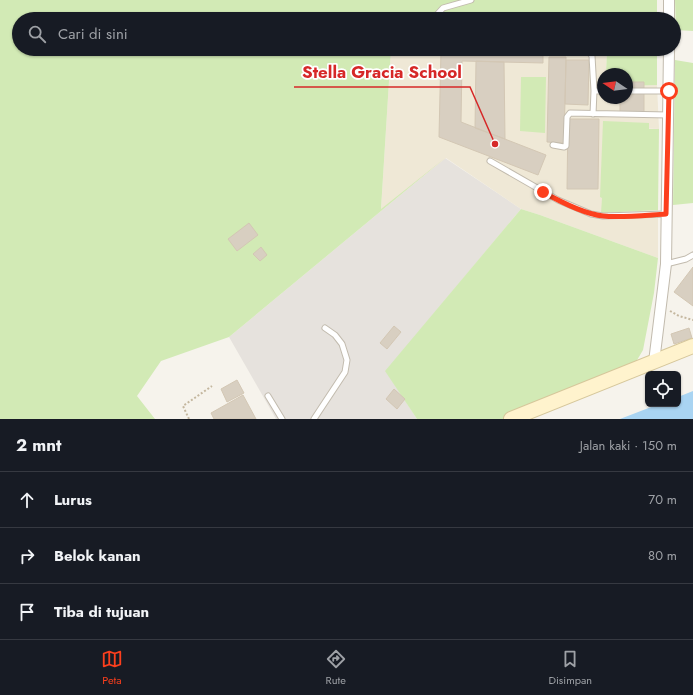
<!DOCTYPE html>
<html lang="id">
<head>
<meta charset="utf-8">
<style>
  body { margin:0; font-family:Jost,sans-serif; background:#20242c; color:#f1f3f6 }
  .controls { position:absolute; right:12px; bottom:12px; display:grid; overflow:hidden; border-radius:6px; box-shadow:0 1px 3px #0004 }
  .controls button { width:36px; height:36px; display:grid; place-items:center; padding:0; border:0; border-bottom:1px solid #363941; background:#171b24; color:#f1f3f6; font:20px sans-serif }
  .compass { position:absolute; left:597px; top:68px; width:36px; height:36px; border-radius:50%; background:#171b24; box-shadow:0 1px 3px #0004; rotate:283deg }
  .stop { position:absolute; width:12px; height:12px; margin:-9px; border:3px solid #fc3f1d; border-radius:50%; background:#fff }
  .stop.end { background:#fc3f1d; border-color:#fff; box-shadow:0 1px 4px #0008 }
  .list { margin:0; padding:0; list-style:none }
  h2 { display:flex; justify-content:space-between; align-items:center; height:52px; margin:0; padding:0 16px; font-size:17px }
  h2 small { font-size:13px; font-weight:400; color:#9ea1a6 }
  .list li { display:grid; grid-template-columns:26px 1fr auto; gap:12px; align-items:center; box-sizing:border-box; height:56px; padding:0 16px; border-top:1px solid #363941 }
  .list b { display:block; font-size:15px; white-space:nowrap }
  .list em { font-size:13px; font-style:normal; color:#9ea1a6 }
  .icon { flex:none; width:22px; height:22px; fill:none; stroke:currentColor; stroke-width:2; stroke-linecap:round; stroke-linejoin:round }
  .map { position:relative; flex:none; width:693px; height:419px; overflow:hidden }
  .search { position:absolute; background:#171b24; box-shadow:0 1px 3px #0004; left:12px; right:12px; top:12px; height:44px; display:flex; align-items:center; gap:10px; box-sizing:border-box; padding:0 14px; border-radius:22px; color:#9ea1a6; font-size:15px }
  .sheet { height:220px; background:#171b24 }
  nav { display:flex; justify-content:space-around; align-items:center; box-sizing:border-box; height:56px; border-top:1px solid #363941; background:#171b24; font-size:11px; color:#9ea1a6 }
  nav a { display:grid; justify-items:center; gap:2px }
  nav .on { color:#fc3f1d }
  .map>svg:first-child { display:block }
  .industrial { fill:#e6e2dd }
  .education { fill:#efe8d6 }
  .green { fill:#d2eab5 }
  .water { fill:#a9d4f2 }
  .building { fill:#d8cfc1; stroke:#d3c7b4 }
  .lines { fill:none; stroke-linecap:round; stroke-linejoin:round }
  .lane-casing { stroke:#c2bbae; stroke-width:7 }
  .street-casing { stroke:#c2bbae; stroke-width:12 }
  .secondary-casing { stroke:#d6c79b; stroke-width:16 }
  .path { stroke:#c4b79f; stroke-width:2; stroke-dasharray:2 2; stroke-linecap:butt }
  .lane { stroke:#fff; stroke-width:5 }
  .street { stroke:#fff; stroke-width:10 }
  .secondary { stroke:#fff3cd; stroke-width:14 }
  .route { stroke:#fc3f1d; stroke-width:5 }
  .leader { fill:none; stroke:#d62828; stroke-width:1.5 }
  .callout-dot { fill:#d62828; stroke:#fff; stroke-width:1.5 }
  .callout-label { font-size:17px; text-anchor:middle; font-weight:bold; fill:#d62828; stroke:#fff; stroke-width:3.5; stroke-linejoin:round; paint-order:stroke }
</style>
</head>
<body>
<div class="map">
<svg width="693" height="419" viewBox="0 0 693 419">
  <rect width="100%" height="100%" fill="#f6f3ec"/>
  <path class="industrial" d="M 445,158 L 521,209 L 386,371 L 417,419 L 276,419 L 229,337 Z"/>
  <path class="education" d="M 391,49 L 607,49 L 606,74 L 603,74 L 603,98 L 627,98 L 627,86 L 657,85 L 659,129 L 605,127 L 602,213 L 658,210 L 658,258 L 540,215 L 521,209 L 446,158 L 381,210 Z"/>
  <path class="green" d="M 0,0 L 657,0 L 657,19 L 19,19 L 19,49 L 391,49 L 381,209 L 445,158 L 229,337 L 161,361 L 137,396 L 155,419 L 0,419 Z
    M 675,0 L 693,0 L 693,31 L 676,30 Z
    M 607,49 L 657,49 L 657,85 L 627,86 L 627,74 L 606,74 Z
    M 675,60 L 693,63 L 693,203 L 673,205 Z
    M 521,77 L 546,77 L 545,133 L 520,131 Z
    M 603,121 L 649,123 L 649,129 L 659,129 L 658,210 L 601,213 L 602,198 L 600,197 Z
    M 521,209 L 540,215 L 658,258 L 654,293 L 643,350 L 633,367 L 513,419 L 417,419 L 385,371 Z"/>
  <path class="water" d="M 693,391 L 693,419 L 620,419 L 659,404 L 678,404 L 678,397 Z"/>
  <path class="building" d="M 441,49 L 543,49 L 543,63 L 462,61 L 461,122 L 546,155 L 538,175 L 439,137 Z
    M 549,57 L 566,57 L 564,143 L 547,142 Z
    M 566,60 L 589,60 L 588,105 L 565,104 Z
    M 476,61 L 504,62 L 505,139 L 475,128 Z
    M 627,82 L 644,82 L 644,116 L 620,116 L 620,98 L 627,98 Z
    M 568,119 L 599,119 L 598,189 L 567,189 Z
    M 249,223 L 258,235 L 237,251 L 228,239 Z
    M 261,247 L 267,255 L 260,261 L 253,254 Z
    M 693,267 L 693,306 L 674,292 Z
    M 394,326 L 401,332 L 387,349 L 380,343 Z
    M 689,328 L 692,338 L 674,344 L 671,334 Z
    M 237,380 L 244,393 L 227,402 L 221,389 Z
    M 394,389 L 405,399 L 397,409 L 386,399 Z
    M 243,395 L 256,419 L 214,419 L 211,413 Z"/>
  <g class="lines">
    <defs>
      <path id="lane" d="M 433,19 L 443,8 L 471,0
        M 581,49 L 589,52 L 592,56 L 594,91 L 593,114
        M 594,91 L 603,91
        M 627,91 L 669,91
        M 553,145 L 564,147 L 566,146 L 567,117 L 570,113 L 668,115
        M 490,161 L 558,200 L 591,214 L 603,216 L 666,214
        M 666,264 L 686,259 L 693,255
        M 268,396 L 282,419
        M 314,419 L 345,372 L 347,360 L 342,344 L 335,335 L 325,328"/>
      <path id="street" d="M 669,19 L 669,0
        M 654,362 L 666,264 L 669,49"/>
      <path id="secondary" d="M 511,419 L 693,346"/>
    </defs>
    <use href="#lane" class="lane-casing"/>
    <use href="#street" class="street-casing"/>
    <use href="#secondary" class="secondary-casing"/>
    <path class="path" d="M 670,311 L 679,316 L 693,320
      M 189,419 L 183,406 L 212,386"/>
    <use href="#lane" class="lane"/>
    <use href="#street" class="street"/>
    <use href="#secondary" class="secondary"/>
  </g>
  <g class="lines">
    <path class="route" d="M 543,192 C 559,201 584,214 603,216 C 621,218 648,215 666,214 L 669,91"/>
  </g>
  <path class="leader" d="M495 144L470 87H294"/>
  <circle class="callout-dot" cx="495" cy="144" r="4"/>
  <g class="callout-label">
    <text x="382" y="78">Stella Gracia School</text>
  </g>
</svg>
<div class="controls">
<button><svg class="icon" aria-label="locate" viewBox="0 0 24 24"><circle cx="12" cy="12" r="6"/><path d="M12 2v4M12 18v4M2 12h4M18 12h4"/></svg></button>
</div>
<svg class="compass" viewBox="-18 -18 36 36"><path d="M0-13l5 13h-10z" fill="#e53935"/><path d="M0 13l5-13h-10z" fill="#9ea1a6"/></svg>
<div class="stop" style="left:669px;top:91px"></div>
<div class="stop end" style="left:543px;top:192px"></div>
<div class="search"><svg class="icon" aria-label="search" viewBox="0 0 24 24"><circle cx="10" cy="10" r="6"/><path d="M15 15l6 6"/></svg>Cari di sini</div>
</div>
<section class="sheet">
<h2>2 mnt<small>Jalan kaki · 150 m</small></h2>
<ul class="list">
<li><svg class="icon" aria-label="ahead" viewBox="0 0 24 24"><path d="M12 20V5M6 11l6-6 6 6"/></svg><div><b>Lurus</b></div><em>70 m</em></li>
<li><svg class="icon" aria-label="right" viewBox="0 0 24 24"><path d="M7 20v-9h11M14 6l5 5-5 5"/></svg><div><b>Belok kanan</b></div><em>80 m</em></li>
<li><svg class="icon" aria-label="arrive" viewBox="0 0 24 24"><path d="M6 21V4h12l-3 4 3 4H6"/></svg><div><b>Tiba di tujuan</b></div></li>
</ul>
</section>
<nav>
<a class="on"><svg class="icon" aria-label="map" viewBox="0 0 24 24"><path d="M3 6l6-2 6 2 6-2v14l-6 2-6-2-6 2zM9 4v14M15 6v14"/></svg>Peta</a>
<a><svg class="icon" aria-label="directions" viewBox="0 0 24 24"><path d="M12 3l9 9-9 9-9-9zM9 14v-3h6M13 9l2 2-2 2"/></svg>Rute</a>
<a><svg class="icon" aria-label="saved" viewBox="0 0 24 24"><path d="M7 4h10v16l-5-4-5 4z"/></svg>Disimpan</a>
</nav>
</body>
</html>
